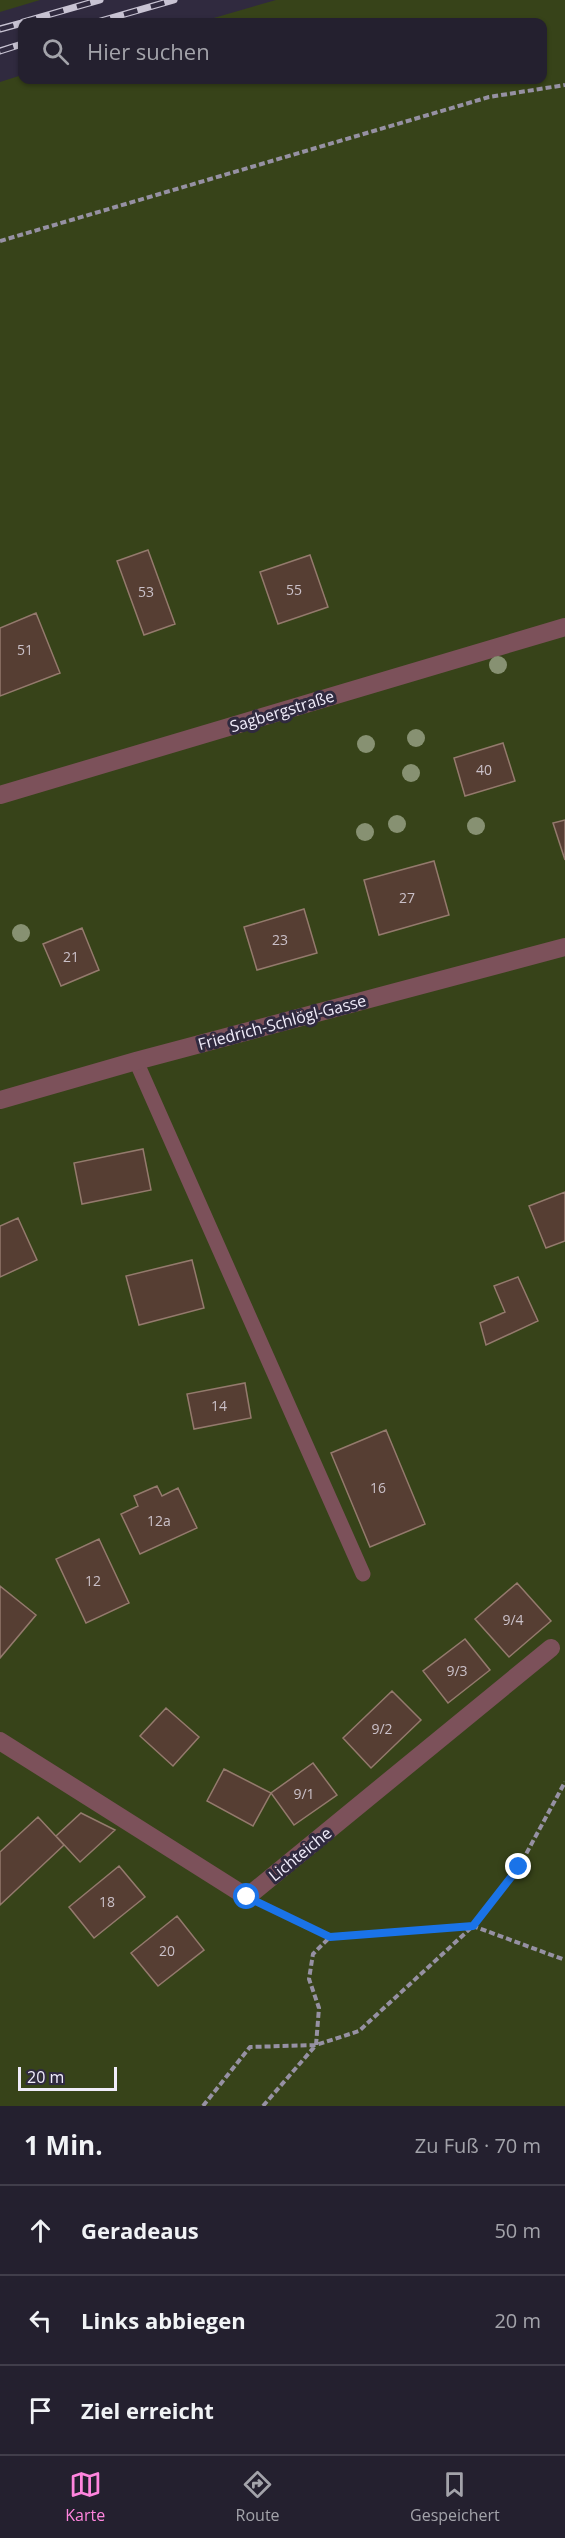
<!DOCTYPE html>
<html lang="de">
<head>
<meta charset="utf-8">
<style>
  body { margin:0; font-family:"Open Sans",sans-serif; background:#2c2837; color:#f1f3f6 }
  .scale { position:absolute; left:18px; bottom:15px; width:99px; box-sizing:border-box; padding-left:6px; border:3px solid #f0ecfa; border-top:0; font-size:16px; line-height:21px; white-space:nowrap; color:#f0ecfa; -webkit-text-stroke:4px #302a3f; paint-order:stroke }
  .stop { position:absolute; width:18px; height:18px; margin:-14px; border:4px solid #1a73e8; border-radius:50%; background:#fff }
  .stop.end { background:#1a73e8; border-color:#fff; box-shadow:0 2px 6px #0008 }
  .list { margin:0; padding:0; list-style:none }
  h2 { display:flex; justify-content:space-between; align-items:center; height:78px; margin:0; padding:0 24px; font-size:26px }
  h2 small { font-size:20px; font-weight:400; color:#a3a3aa }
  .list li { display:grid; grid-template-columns:39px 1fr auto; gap:18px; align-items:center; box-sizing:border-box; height:90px; padding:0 24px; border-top:2px solid #413e4b }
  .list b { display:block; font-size:22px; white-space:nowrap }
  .list em { font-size:20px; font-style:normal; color:#a3a3aa }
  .icon { flex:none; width:33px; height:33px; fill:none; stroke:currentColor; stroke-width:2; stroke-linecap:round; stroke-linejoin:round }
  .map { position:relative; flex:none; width:565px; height:2106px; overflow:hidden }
  .search { position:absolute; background:#24202f; box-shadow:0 2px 4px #0004; left:18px; right:18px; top:18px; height:66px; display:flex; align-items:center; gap:15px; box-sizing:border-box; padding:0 21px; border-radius:12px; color:#a3a3aa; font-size:22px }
  .sheet { height:348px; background:#24202f }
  nav { display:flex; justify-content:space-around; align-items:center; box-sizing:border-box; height:84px; border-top:2px solid #413e4b; background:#24202f; font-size:16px; color:#a3a3aa }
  nav a { display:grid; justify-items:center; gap:3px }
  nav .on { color:#ff85de }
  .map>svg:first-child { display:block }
  .green { fill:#374319 }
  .building { fill:#563e33; stroke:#947a6d; stroke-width:1.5 }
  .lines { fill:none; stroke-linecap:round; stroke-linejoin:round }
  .path { stroke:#9691a3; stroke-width:4; stroke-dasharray:6 3; stroke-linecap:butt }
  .lane { stroke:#7c515a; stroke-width:15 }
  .street { stroke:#7c515a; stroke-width:18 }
  .rail-casing { stroke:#c8c3d3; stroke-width:7 }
  .rail { stroke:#302a3f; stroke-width:4.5; stroke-dasharray:14; stroke-linecap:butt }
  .tree { fill:#879172 }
  .route { stroke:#1a73e8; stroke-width:8 }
  .labels { text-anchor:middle; stroke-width:6; stroke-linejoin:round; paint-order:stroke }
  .number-label { font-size:14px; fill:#cac0c8 }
  .street-label { font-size:16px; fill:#f0ecfa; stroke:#302a3f }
</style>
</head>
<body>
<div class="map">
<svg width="565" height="2106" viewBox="0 0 565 2106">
  <rect width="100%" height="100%" fill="#302a3f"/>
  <path class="green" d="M 0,0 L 40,0 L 0,12 Z
    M 276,0 L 565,0 L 565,2106 L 0,2106 L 0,82 L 22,75 L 22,80 L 542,80 L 542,22 L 200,22 Z"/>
  <path class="building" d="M 148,550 L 175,624 L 144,635 L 117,561 Z
    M 310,555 L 328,607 L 278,624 L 260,572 Z
    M 36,613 L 60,673 L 0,696 L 0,628 Z
    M 503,743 L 515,781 L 465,796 L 454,758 Z
    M 565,820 L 565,860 L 553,823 Z
    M 434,861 L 449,915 L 379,935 L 364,880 Z
    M 304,909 L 317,953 L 257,970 L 244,927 Z
    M 82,928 L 99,970 L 61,986 L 43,944 Z
    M 143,1149 L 151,1190 L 82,1204 L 74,1163 Z
    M 565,1192 L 565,1241 L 546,1248 L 529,1206 Z
    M 18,1218 L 37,1260 L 0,1277 L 0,1226 Z
    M 192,1260 L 204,1308 L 139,1325 L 126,1276 Z
    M 518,1277 L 538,1321 L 486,1345 L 480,1323 L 505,1312 L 494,1286 Z
    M 245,1383 L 251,1418 L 194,1429 L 187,1394 Z
    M 386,1430 L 425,1524 L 370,1547 L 331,1453 Z
    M 157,1486 L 162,1496 L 178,1488 L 197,1528 L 140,1554 L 121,1514 L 138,1506 L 134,1496 Z
    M 99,1539 L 129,1603 L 86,1623 L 56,1559 Z
    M 517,1583 L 551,1621 L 509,1657 L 475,1619 Z
    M 0,1586 L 36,1615 L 0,1658 Z
    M 465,1639 L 490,1670 L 448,1703 L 423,1671 Z
    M 392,1691 L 421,1720 L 371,1768 L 343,1738 Z
    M 166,1708 L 199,1737 L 173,1766 L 140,1736 Z
    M 313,1763 L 337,1795 L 294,1825 L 271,1793 Z
    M 224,1769 L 271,1793 L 253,1826 L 207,1801 Z
    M 81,1813 L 115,1830 L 80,1862 L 56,1836 Z
    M 38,1817 L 64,1845 L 0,1905 L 0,1852 Z
    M 119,1866 L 145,1897 L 94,1938 L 69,1907 Z
    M 177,1916 L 204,1950 L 158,1986 L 131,1953 Z"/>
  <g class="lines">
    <path class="path" d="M 0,241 L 489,97 L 565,85
      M 272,1909 L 330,1937 L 473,1926 L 565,1960
      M 203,2106 L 250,2047 L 316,2045 L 359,2031 L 473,1926 L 519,1867 L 565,1782
      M 263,2106 L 316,2045 L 319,2008 L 309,1979 L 313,1954 L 330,1937"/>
    <path class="lane" d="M 136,1061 L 363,1574"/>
    <path class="street" d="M 0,795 L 565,627
      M 0,1100 L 136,1061 L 565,947
      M 0,1741 L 247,1897 L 551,1648"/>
    <defs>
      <path id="rail" d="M 23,22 L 100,0
        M 97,22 L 174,0
        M 0,29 L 22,23
        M 0,51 L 22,44"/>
    </defs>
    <use href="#rail" class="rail-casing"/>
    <use href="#rail" class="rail"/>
  </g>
  <g class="tree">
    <circle cx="498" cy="665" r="9"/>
    <circle cx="416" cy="738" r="9"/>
    <circle cx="366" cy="744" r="9"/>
    <circle cx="411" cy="773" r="9"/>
    <circle cx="397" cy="824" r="9"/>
    <circle cx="476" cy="826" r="9"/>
    <circle cx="365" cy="832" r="9"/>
    <circle cx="21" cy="933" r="9"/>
  </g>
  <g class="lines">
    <path class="route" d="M 247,1897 L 330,1937 L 473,1926 L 519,1867"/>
  </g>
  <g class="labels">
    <g class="number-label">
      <text x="294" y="595">55</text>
      <text x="146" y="597">53</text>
      <text x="25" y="655">51</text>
      <text x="484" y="775">40</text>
      <text x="407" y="903">27</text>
      <text x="280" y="945">23</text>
      <text x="71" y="962">21</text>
      <text x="219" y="1411">14</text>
      <text x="378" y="1493">16</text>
      <text x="159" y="1526">12a</text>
      <text x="93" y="1586">12</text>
      <text x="513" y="1625">9/4</text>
      <text x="457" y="1676">9/3</text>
      <text x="382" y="1734">9/2</text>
      <text x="304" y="1799">9/1</text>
      <text x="107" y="1907">18</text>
      <text x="167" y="1956">20</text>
    </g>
    <g class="street-label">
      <text transform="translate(282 711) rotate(-17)" y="6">Sagbergstraße</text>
      <text transform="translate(282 1022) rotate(-15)" y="6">Friedrich-Schlögl-Gasse</text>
      <text transform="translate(300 1854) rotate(-39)" y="6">Lichteiche</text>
    </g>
  </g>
</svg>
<div class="scale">20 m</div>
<div class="stop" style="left:247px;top:1897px"></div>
<div class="stop end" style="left:519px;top:1867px"></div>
<div class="search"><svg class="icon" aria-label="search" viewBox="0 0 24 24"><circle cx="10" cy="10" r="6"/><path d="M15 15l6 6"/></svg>Hier suchen</div>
</div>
<section class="sheet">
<h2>1 Min.<small>Zu Fuß · 70 m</small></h2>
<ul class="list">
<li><svg class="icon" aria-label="ahead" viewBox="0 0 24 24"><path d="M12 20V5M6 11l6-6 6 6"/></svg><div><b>Geradeaus</b></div><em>50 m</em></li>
<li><svg class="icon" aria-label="left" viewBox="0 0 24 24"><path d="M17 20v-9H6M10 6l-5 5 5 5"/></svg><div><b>Links abbiegen</b></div><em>20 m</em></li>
<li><svg class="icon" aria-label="arrive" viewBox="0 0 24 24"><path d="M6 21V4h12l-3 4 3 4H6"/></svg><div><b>Ziel erreicht</b></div></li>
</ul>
</section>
<nav>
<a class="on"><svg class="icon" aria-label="map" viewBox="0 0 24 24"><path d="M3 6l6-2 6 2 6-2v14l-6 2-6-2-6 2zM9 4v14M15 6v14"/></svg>Karte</a>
<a><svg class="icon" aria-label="directions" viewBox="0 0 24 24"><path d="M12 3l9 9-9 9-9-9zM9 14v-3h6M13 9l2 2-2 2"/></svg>Route</a>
<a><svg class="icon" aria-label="saved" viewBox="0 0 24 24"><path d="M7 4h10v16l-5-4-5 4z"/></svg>Gespeichert</a>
</nav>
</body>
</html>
